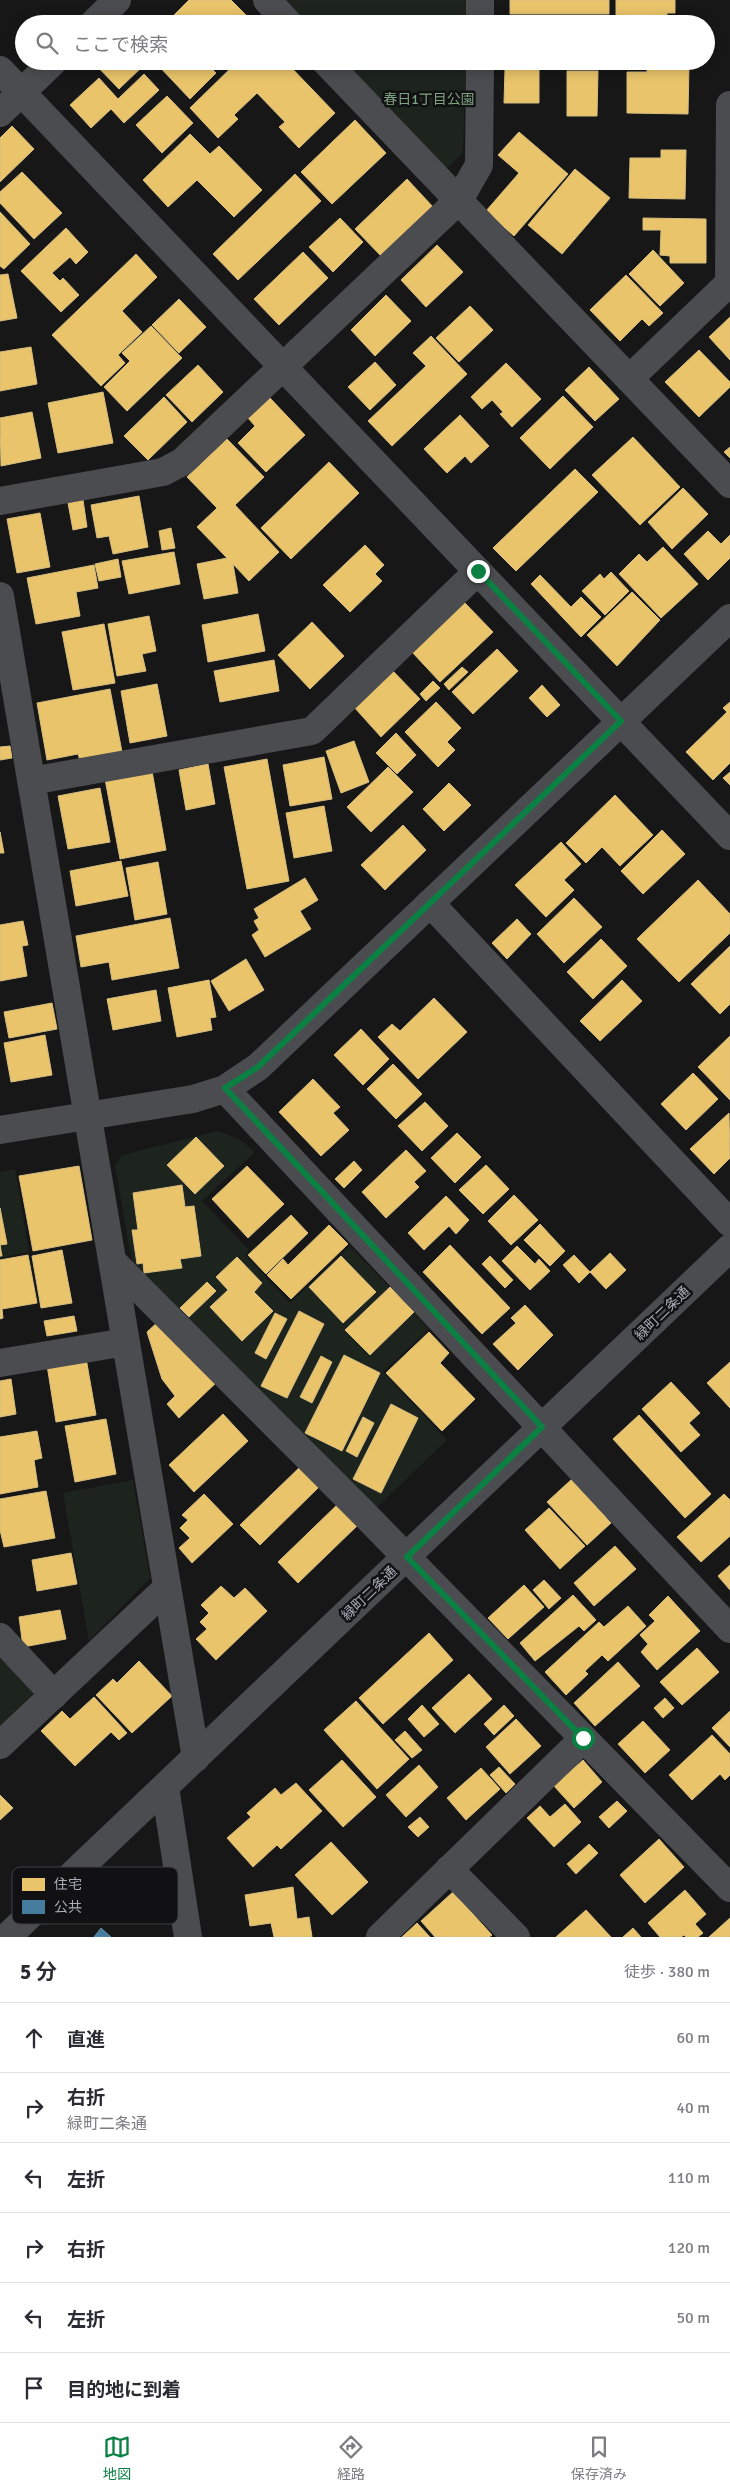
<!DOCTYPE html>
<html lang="ja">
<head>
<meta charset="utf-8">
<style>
  body { margin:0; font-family:Signika,"Noto Sans JP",sans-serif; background:#f2f2f3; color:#2b2b33 }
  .stop { position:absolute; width:15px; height:15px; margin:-11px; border:4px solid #0b8043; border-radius:50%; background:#fff }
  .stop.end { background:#0b8043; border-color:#fff; box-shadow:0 1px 5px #0008 }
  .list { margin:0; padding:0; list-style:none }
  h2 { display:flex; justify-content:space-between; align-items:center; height:65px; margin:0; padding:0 20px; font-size:21px }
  h2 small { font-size:16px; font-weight:400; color:#7c7c81 }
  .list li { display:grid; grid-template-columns:32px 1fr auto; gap:15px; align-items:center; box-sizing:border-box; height:70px; padding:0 20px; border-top:1px solid #e1e1e2 }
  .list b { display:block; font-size:19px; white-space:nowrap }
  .list p { margin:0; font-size:16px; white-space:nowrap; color:#7c7c81 }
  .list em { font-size:16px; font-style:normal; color:#7c7c81 }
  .icon { flex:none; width:28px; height:28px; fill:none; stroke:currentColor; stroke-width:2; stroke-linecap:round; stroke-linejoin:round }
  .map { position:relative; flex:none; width:730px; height:1937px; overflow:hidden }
  .search { position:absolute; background:#fff; box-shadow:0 2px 12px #0003; left:15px; right:15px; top:15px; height:55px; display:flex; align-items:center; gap:12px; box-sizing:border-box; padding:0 18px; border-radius:28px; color:#7c7c81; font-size:19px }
  .sheet { height:485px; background:#fff }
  nav { display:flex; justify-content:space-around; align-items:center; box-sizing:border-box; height:70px; border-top:1px solid #e1e1e2; background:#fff; font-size:14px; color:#7c7c81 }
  nav a { display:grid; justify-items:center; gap:2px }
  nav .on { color:#0b8043 }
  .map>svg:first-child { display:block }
  .green { fill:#1d241e }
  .homes { fill:#e9c46a; stroke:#d6bd81 }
  .public { fill:#457b9d; stroke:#638aa5 }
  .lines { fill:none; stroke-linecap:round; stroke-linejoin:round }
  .minor { stroke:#4b4c50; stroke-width:28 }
  .route { stroke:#0b8043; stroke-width:6 }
  .labels { text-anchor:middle; stroke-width:5; stroke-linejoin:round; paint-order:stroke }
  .park-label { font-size:14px; fill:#7fa381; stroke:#111113 }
  .street-label { font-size:14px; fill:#a8adb8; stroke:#111113 }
  .key { fill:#111113; stroke:#3e4045; stroke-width:1 }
  .key-label { font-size:14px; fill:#a8adb8 }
</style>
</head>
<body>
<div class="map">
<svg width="730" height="1937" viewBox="0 0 730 1937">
  <rect width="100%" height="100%" fill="#171717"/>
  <path class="green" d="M 284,0 L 469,0 L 468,24 L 307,24 Z
    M 343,61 L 466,61 L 463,153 L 446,169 Z
    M 218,1131 L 239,1139 L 255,1152 L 202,1201 L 249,1250 L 245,1255 L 290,1303 L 350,1246 L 429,1329 L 383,1372 L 447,1440 L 373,1511 L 132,1263 L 115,1165 L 122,1155 Z
    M 15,1169 L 29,1252 L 0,1258 L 0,1172 Z
    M 133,1480 L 150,1578 L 89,1641 L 63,1493 Z
    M 0,1649 L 39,1688 L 0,1725 Z"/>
  <path class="homes" d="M 189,0 L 231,0 L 250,19 L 245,24 L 183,24 L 174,15 Z
    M 510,0 L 609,0 L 609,14 L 510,14 Z
    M 616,0 L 675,0 L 675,13 L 667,13 L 667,24 L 616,24 Z
    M 510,22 L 610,23 L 610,24 L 510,24 Z
    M 92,61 L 140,61 L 144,65 L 119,89 Z
    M 154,61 L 204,61 L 216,73 L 190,99 Z
    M 238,61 L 285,61 L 335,113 L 299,148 L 279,127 L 285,122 L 257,93 L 234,115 L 238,119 L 218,138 L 190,108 Z
    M 647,65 L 689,65 L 688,114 L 627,113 L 627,72 L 647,72 Z
    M 505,69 L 539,69 L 539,103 L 504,103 Z
    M 567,71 L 598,71 L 597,116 L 567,116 Z
    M 144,74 L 159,90 L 124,123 L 111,109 L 91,128 L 70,105 L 99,78 L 118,99 Z
    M 167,96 L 193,123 L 162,153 L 136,125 Z
    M 355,120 L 386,153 L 332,204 L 301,172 Z
    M 12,126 L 34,149 L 0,182 L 0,138 Z
    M 519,132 L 568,174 L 514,236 L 486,211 L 519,173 L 498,155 Z
    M 190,134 L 210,154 L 219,146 L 262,190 L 234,217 L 197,180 L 168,207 L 143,180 Z
    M 661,150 L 686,150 L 685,199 L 629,198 L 630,158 L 661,158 Z
    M 575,169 L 610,198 L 562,254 L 528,225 Z
    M 22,172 L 62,213 L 34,239 L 0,203 L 0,192 Z
    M 295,174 L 321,201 L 238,280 L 213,254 Z
    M 407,179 L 434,208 L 382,257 L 355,229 Z
    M 0,212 L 30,244 L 4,269 L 0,266 Z
    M 340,218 L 363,242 L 333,272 L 309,247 Z
    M 643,218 L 706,219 L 706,263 L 670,263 L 670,256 L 660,255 L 661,230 L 643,230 Z
    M 66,228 L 88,252 L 76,264 L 70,257 L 52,273 L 60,281 L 63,278 L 79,295 L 61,312 L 21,271 Z
    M 437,245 L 463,272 L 426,307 L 401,280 Z
    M 653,250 L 684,283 L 660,306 L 629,274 Z
    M 303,252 L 328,278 L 279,325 L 254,299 Z
    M 136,254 L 157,277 L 122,311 L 142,332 L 118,355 L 125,363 L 101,386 L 52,335 Z
    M 8,274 L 17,318 L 0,321 L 0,275 Z
    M 626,275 L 663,313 L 649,326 L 642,319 L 620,341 L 590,310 Z
    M 386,295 L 411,321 L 375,356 L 351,330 Z
    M 179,299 L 206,327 L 179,353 L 152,325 Z
    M 470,306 L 493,330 L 459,362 L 436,338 Z
    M 730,317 L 730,360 L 709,337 Z
    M 151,326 L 182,358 L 127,411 L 104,387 L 130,361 L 122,353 Z
    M 431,336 L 467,374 L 392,446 L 368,421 L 426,366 L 413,353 Z
    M 31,347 L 37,384 L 0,391 L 0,352 Z
    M 699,350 L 730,382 L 730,387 L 699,417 L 665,382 Z
    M 375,362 L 396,385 L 370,410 L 348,387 Z
    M 506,363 L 541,399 L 512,427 L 500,414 L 503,412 L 492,400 L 482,409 L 471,397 Z
    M 198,365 L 223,392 L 192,422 L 166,395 Z
    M 589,367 L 619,399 L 595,421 L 565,390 Z
    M 103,392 L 113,443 L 58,453 L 48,403 Z
    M 563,396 L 593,427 L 550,469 L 520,438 Z
    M 164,397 L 187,422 L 148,460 L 124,436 Z
    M 270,398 L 305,435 L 266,472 L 238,443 L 255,426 L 248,418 Z
    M 32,412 L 41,458 L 1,466 L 0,418 Z
    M 460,415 L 489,446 L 471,463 L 465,456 L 447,473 L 424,449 Z
    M 633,437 L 680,487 L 640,525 L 592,475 Z
    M 227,439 L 264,477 L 235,505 L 279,552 L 249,581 L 233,564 L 238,593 L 204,599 L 197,564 L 227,558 L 197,527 L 217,508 L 187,477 Z
    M 730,447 L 730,458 L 724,452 Z
    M 329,462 L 359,493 L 291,559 L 261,528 Z
    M 575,469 L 598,492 L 516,571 L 493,548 Z
    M 683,488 L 708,514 L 672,549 L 648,522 Z
    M 139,496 L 148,547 L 113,554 L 109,536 L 97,538 L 91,505 Z
    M 83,500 L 87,527 L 73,530 L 68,503 Z
    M 40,513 L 50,567 L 17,573 L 7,519 Z
    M 171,528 L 175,548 L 162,550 L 159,531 Z
    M 708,531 L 721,544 L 730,535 L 730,558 L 708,580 L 684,554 Z
    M 365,545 L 384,565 L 375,574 L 382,581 L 350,612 L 323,585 Z
    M 663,547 L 698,584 L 661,618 L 619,574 L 639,554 L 647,562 Z
    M 174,552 L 180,584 L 129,594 L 122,561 Z
    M 118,559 L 121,577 L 99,581 L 95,564 Z
    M 94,565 L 98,588 L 76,592 L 80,616 L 36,624 L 27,578 Z
    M 611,572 L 629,591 L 605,615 L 582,591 L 600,574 L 604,579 Z
    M 540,575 L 571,607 L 581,597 L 601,617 L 581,637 L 531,584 Z
    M 632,592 L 660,620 L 617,666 L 587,635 Z
    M 464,602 L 493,632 L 440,682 L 412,652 Z
    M 258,614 L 265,651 L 208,662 L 202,625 Z
    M 149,616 L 156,651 L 142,654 L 146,671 L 117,676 L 108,624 Z
    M 312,622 L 344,656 L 310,689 L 278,655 Z
    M 104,624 L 115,683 L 73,690 L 62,632 Z
    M 497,649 L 518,671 L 473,714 L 452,692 Z
    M 274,660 L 279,691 L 220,702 L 214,671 Z
    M 462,667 L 468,672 L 449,690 L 444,684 Z
    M 392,670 L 420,699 L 381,737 L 354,707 Z
    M 433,681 L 440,688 L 426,701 L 420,694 Z
    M 157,684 L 167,736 L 130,743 L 121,691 Z
    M 542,685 L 560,705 L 547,717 L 529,698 Z
    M 110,689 L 122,752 L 80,760 L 78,754 L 47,760 L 37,703 Z
    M 436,702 L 461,728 L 447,742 L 455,750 L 438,767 L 405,732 Z
    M 730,702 L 730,763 L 713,780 L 686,752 L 727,712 L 723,708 Z
    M 396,733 L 416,755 L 397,774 L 376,753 Z
    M 354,741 L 369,782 L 341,793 L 326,751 Z
    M 10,746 L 12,758 L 0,760 L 0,747 Z
    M 324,757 L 332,799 L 290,806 L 283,765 Z
    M 267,759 L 289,881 L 247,889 L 224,767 Z
    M 208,764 L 215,804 L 186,810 L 179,770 Z
    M 388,767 L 413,792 L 371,832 L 347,807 Z
    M 152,771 L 166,850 L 120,859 L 105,779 Z
    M 730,772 L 730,785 L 723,778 Z
    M 449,783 L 471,805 L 444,831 L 423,809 Z
    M 100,788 L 110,842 L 68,849 L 58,796 Z
    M 615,795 L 653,835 L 620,866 L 602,847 L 586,863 L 566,843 Z
    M 324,806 L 332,851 L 294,858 L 286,813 Z
    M 403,825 L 426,850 L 385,890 L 361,865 Z
    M 662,830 L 685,854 L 643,894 L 621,871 Z
    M 0,832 L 4,853 L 0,853 Z
    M 561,842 L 581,864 L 564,880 L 574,890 L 546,917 L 515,885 Z
    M 121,861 L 128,896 L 76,906 L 70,871 Z
    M 158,862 L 167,914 L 135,920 L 126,868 Z
    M 305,878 L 318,900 L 300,911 L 311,929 L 265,957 L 252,935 L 259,930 L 254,921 L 259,918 L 254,909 Z
    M 698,880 L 730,914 L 730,933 L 679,982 L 637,939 Z
    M 574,898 L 602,927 L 564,963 L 537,934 Z
    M 170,918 L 179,968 L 112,980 L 109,962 L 81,967 L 76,936 Z
    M 517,919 L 531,934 L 507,959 L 492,943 Z
    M 23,921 L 28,945 L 22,946 L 27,976 L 0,981 L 0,925 Z
    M 601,939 L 627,966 L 593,999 L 567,972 Z
    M 730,946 L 730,1004 L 720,1014 L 691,984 Z
    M 246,959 L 264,990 L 229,1011 L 211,981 Z
    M 209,980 L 216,1017 L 210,1018 L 212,1030 L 177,1037 L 168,988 Z
    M 622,980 L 642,1001 L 600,1041 L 580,1021 Z
    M 156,990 L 161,1021 L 113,1030 L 107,999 Z
    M 434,998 L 467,1032 L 418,1079 L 378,1037 L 392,1024 L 400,1031 Z
    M 52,1003 L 57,1029 L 9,1038 L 4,1012 Z
    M 361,1029 L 389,1059 L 363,1085 L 334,1055 Z
    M 45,1035 L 52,1075 L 11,1082 L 4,1043 Z
    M 730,1036 L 730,1100 L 698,1067 Z
    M 393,1064 L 422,1094 L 396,1119 L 367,1089 Z
    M 693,1073 L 718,1099 L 686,1130 L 661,1104 Z
    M 313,1079 L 340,1107 L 333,1113 L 349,1130 L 321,1156 L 279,1112 Z
    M 425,1102 L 448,1126 L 422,1151 L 398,1126 Z
    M 729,1113 L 730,1158 L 714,1174 L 690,1149 Z
    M 457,1133 L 481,1157 L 455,1183 L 431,1158 Z
    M 196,1137 L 224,1166 L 195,1194 L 167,1165 Z
    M 406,1150 L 426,1171 L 414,1182 L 419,1187 L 386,1218 L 362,1192 Z
    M 354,1161 L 362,1170 L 344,1188 L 335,1179 Z
    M 486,1165 L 509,1189 L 483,1214 L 459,1190 Z
    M 79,1166 L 92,1240 L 33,1251 L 19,1176 Z
    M 247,1166 L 284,1204 L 248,1238 L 212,1199 Z
    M 182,1185 L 185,1207 L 194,1206 L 201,1256 L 180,1259 L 182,1268 L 144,1273 L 143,1263 L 137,1264 L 132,1230 L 138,1230 L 133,1193 Z
    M 514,1195 L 538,1220 L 511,1245 L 488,1221 Z
    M 446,1196 L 469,1220 L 456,1234 L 449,1226 L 424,1250 L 408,1233 Z
    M 0,1208 L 7,1244 L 0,1245 L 2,1256 L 0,1256 Z
    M 291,1215 L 308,1233 L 266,1274 L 248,1255 Z
    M 540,1224 L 565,1251 L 550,1266 L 524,1240 Z
    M 329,1225 L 348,1244 L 291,1299 L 267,1275 L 283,1259 L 288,1265 Z
    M 450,1245 L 510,1308 L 482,1334 L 423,1272 Z
    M 517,1246 L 535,1264 L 539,1259 L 550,1271 L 530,1290 L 502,1261 Z
    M 62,1250 L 72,1303 L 41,1308 L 32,1256 Z
    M 610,1253 L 626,1270 L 606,1289 L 590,1272 Z
    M 28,1255 L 37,1303 L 2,1309 L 3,1318 L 0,1319 L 0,1260 Z
    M 574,1255 L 590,1272 L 579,1283 L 563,1265 Z
    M 341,1256 L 376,1292 L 343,1323 L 309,1287 Z
    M 490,1256 L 513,1280 L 505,1288 L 482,1264 Z
    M 237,1257 L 262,1283 L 254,1292 L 273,1311 L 242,1341 L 210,1307 L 228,1290 L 216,1277 Z
    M 207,1282 L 216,1291 L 189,1317 L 180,1308 Z
    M 390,1287 L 414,1312 L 370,1355 L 345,1330 Z
    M 525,1305 L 553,1335 L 518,1370 L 493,1344 L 516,1323 L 511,1318 Z
    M 299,1311 L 324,1324 L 287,1398 L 261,1386 Z
    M 275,1313 L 287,1319 L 266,1359 L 255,1353 Z
    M 74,1316 L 77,1331 L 47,1336 L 44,1321 Z
    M 161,1319 L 219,1380 L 179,1418 L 167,1404 L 175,1396 L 162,1379 L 147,1332 Z
    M 429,1332 L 449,1353 L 440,1363 L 475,1399 L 442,1431 L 386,1373 Z
    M 344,1355 L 380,1373 L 342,1451 L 305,1433 Z
    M 321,1356 L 332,1362 L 312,1403 L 300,1397 Z
    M 86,1358 L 96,1415 L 56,1422 L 47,1365 Z
    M 730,1362 L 730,1408 L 707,1383 Z
    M 11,1379 L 16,1414 L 0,1417 L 0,1381 Z
    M 671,1382 L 700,1413 L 689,1423 L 700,1435 L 681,1452 L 642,1409 Z
    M 391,1404 L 418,1418 L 381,1493 L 353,1479 Z
    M 223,1414 L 248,1441 L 194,1492 L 169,1465 Z
    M 639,1415 L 711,1494 L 685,1518 L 613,1439 Z
    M 363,1417 L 374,1423 L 357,1457 L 346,1451 Z
    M 106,1419 L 116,1474 L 75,1482 L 65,1426 Z
    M 37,1431 L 42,1458 L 34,1460 L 38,1487 L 0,1494 L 0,1437 Z
    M 301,1466 L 320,1486 L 260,1545 L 240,1525 Z
    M 572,1479 L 611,1523 L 587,1545 L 547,1502 Z
    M 46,1491 L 55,1538 L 4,1547 L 0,1530 L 0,1499 Z
    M 204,1494 L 233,1524 L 192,1563 L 179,1548 L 190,1538 L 180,1528 L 188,1520 L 182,1515 Z
    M 724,1494 L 730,1500 L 730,1536 L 701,1562 L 677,1537 Z
    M 339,1503 L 359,1524 L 298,1583 L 278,1562 Z
    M 549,1508 L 585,1546 L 560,1569 L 525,1530 Z
    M 615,1546 L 636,1569 L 594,1606 L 574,1583 Z
    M 71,1553 L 77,1584 L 37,1591 L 32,1560 Z
    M 730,1565 L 730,1590 L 718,1576 Z
    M 544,1580 L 561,1598 L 549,1609 L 533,1590 Z
    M 524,1585 L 544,1607 L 508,1639 L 488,1618 Z
    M 221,1586 L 234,1598 L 245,1588 L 267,1611 L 216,1660 L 196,1639 L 207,1629 L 200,1622 L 209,1613 L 201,1605 Z
    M 573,1595 L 596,1620 L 584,1631 L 579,1626 L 535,1661 L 520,1643 Z
    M 668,1596 L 700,1631 L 657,1670 L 641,1652 L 648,1644 L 640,1635 L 655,1621 L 649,1615 Z
    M 628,1606 L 646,1626 L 608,1661 L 602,1655 L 585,1671 L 588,1674 L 566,1695 L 545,1672 L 599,1622 L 604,1627 Z
    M 60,1610 L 66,1639 L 23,1647 L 19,1617 Z
    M 429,1633 L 453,1660 L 383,1724 L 359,1698 Z
    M 697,1648 L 719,1672 L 682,1705 L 660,1682 Z
    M 139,1661 L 172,1696 L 132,1733 L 96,1695 L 113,1679 L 117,1683 Z
    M 618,1662 L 640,1686 L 595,1726 L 574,1703 Z
    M 469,1674 L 492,1699 L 455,1733 L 432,1708 Z
    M 94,1697 L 127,1733 L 119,1740 L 111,1732 L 75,1766 L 41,1731 L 62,1711 L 70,1719 Z
    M 665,1698 L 674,1708 L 663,1718 L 654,1708 Z
    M 356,1701 L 409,1759 L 377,1789 L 324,1730 Z
    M 422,1705 L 439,1724 L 424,1737 L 408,1719 Z
    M 504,1705 L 514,1716 L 494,1735 L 484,1724 Z
    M 730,1711 L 730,1747 L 712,1728 Z
    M 516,1719 L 541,1746 L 510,1774 L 486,1747 Z
    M 643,1721 L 670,1750 L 645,1773 L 618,1744 Z
    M 405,1731 L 422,1750 L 412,1758 L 395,1740 Z
    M 712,1735 L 730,1754 L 730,1775 L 725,1780 L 720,1774 L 692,1800 L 669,1775 Z
    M 342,1760 L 376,1797 L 343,1827 L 309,1790 Z
    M 583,1760 L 602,1782 L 574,1808 L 554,1786 Z
    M 419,1765 L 438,1787 L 406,1817 L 386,1795 Z
    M 499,1767 L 515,1784 L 506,1793 L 490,1775 Z
    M 481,1768 L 500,1789 L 466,1820 L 447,1798 Z
    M 296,1783 L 322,1811 L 281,1849 L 277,1845 L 253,1867 L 227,1838 L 251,1817 L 247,1813 L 275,1788 L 281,1795 Z
    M 0,1795 L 13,1808 L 0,1820 Z
    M 617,1801 L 627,1811 L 609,1828 L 599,1817 Z
    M 565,1804 L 581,1822 L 554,1847 L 527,1818 L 540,1806 L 550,1817 Z
    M 420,1817 L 429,1827 L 418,1837 L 408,1827 Z
    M 659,1839 L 684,1867 L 645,1903 L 620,1875 Z
    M 331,1842 L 368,1882 L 332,1915 L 295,1875 Z
    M 589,1844 L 598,1853 L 576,1874 L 567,1864 Z
    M 293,1887 L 297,1919 L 309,1917 L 312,1937 L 274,1937 L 271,1923 L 250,1926 L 245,1895 Z
    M 685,1890 L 706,1914 L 695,1924 L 703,1933 L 698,1937 L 686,1937 L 684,1935 L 681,1937 L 660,1937 L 648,1923 Z
    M 453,1892 L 492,1935 L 489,1937 L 435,1937 L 421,1921 Z
    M 586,1910 L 611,1937 L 556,1937 Z
    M 730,1918 L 730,1937 L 709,1937 Z
    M 417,1923 L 430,1937 L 402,1937 Z
    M 633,1928 L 641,1937 L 623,1937 Z"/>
  <path class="public" d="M 101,1928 L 111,1937 L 94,1937 Z"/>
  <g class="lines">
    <path class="minor" d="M 267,0 L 289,24
      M 93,24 L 117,0
      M 480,24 L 480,0
      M 325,61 L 730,484
      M 0,70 L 730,836
      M 0,113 L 54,61
      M 629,379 L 729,283 L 730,105
      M 0,501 L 163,472 L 182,462 L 459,200 L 479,165 L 480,61
      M 0,596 L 196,1758
      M 31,781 L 312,731 L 478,571
      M 430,903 L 730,1223
      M 225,1089 L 730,1629
      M 0,1130 L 193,1099 L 225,1089 L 258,1067 L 730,618
      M 114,1263 L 374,1524 L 730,1888
      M 0,1363 L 126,1342
      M 0,1637 L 54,1695
      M 0,1745 L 167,1588
      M 165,1787 L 188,1937
      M 449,1869 L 516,1937
      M 7,1937 L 730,1248
      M 380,1937 L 583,1739"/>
  </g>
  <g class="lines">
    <path class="route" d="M 478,571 L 621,721 L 258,1067 L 225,1088 L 542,1427 L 407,1557 L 583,1738"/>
  </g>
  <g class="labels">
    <g class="park-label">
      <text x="429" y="104">春日1丁目公園</text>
    </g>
    <g class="street-label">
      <text transform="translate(662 1313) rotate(-44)" y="5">緑町二条通</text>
      <text transform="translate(369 1593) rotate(-44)" y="5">緑町二条通</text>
    </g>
  </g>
  <rect x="12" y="1867" width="166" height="57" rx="8" class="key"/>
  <rect x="22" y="1878" width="23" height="13" fill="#e9c46a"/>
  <rect x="22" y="1900" width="23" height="14" fill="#457b9d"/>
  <g class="key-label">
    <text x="54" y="1889">住宅</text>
    <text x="54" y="1912">公共</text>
  </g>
</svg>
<div class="stop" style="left:583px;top:1738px"></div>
<div class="stop end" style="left:478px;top:571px"></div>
<div class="search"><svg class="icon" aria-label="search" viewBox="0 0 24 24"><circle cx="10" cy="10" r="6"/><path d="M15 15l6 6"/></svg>ここで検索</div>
</div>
<section class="sheet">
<h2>5 分<small>徒歩 · 380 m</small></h2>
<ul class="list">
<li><svg class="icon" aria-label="ahead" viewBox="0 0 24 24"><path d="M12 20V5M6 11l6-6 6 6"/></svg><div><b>直進</b></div><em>60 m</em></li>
<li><svg class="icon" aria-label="right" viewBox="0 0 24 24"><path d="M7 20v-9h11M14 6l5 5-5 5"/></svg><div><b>右折</b><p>緑町二条通</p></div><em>40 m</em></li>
<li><svg class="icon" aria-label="left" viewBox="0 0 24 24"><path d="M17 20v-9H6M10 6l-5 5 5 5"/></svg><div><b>左折</b></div><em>110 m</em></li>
<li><svg class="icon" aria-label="right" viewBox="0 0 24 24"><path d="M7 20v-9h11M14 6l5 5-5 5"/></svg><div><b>右折</b></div><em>120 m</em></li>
<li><svg class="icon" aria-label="left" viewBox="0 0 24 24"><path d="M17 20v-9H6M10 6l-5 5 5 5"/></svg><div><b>左折</b></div><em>50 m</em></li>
<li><svg class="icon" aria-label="arrive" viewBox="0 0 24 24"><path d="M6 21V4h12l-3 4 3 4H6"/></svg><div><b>目的地に到着</b></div></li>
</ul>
</section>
<nav>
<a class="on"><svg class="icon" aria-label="map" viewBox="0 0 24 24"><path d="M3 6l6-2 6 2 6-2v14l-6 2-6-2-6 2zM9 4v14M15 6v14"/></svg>地図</a>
<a><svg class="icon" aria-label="directions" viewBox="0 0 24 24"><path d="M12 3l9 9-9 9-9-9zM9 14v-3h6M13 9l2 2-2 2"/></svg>経路</a>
<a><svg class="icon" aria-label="saved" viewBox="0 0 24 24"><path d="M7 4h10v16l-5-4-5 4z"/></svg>保存済み</a>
</nav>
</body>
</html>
